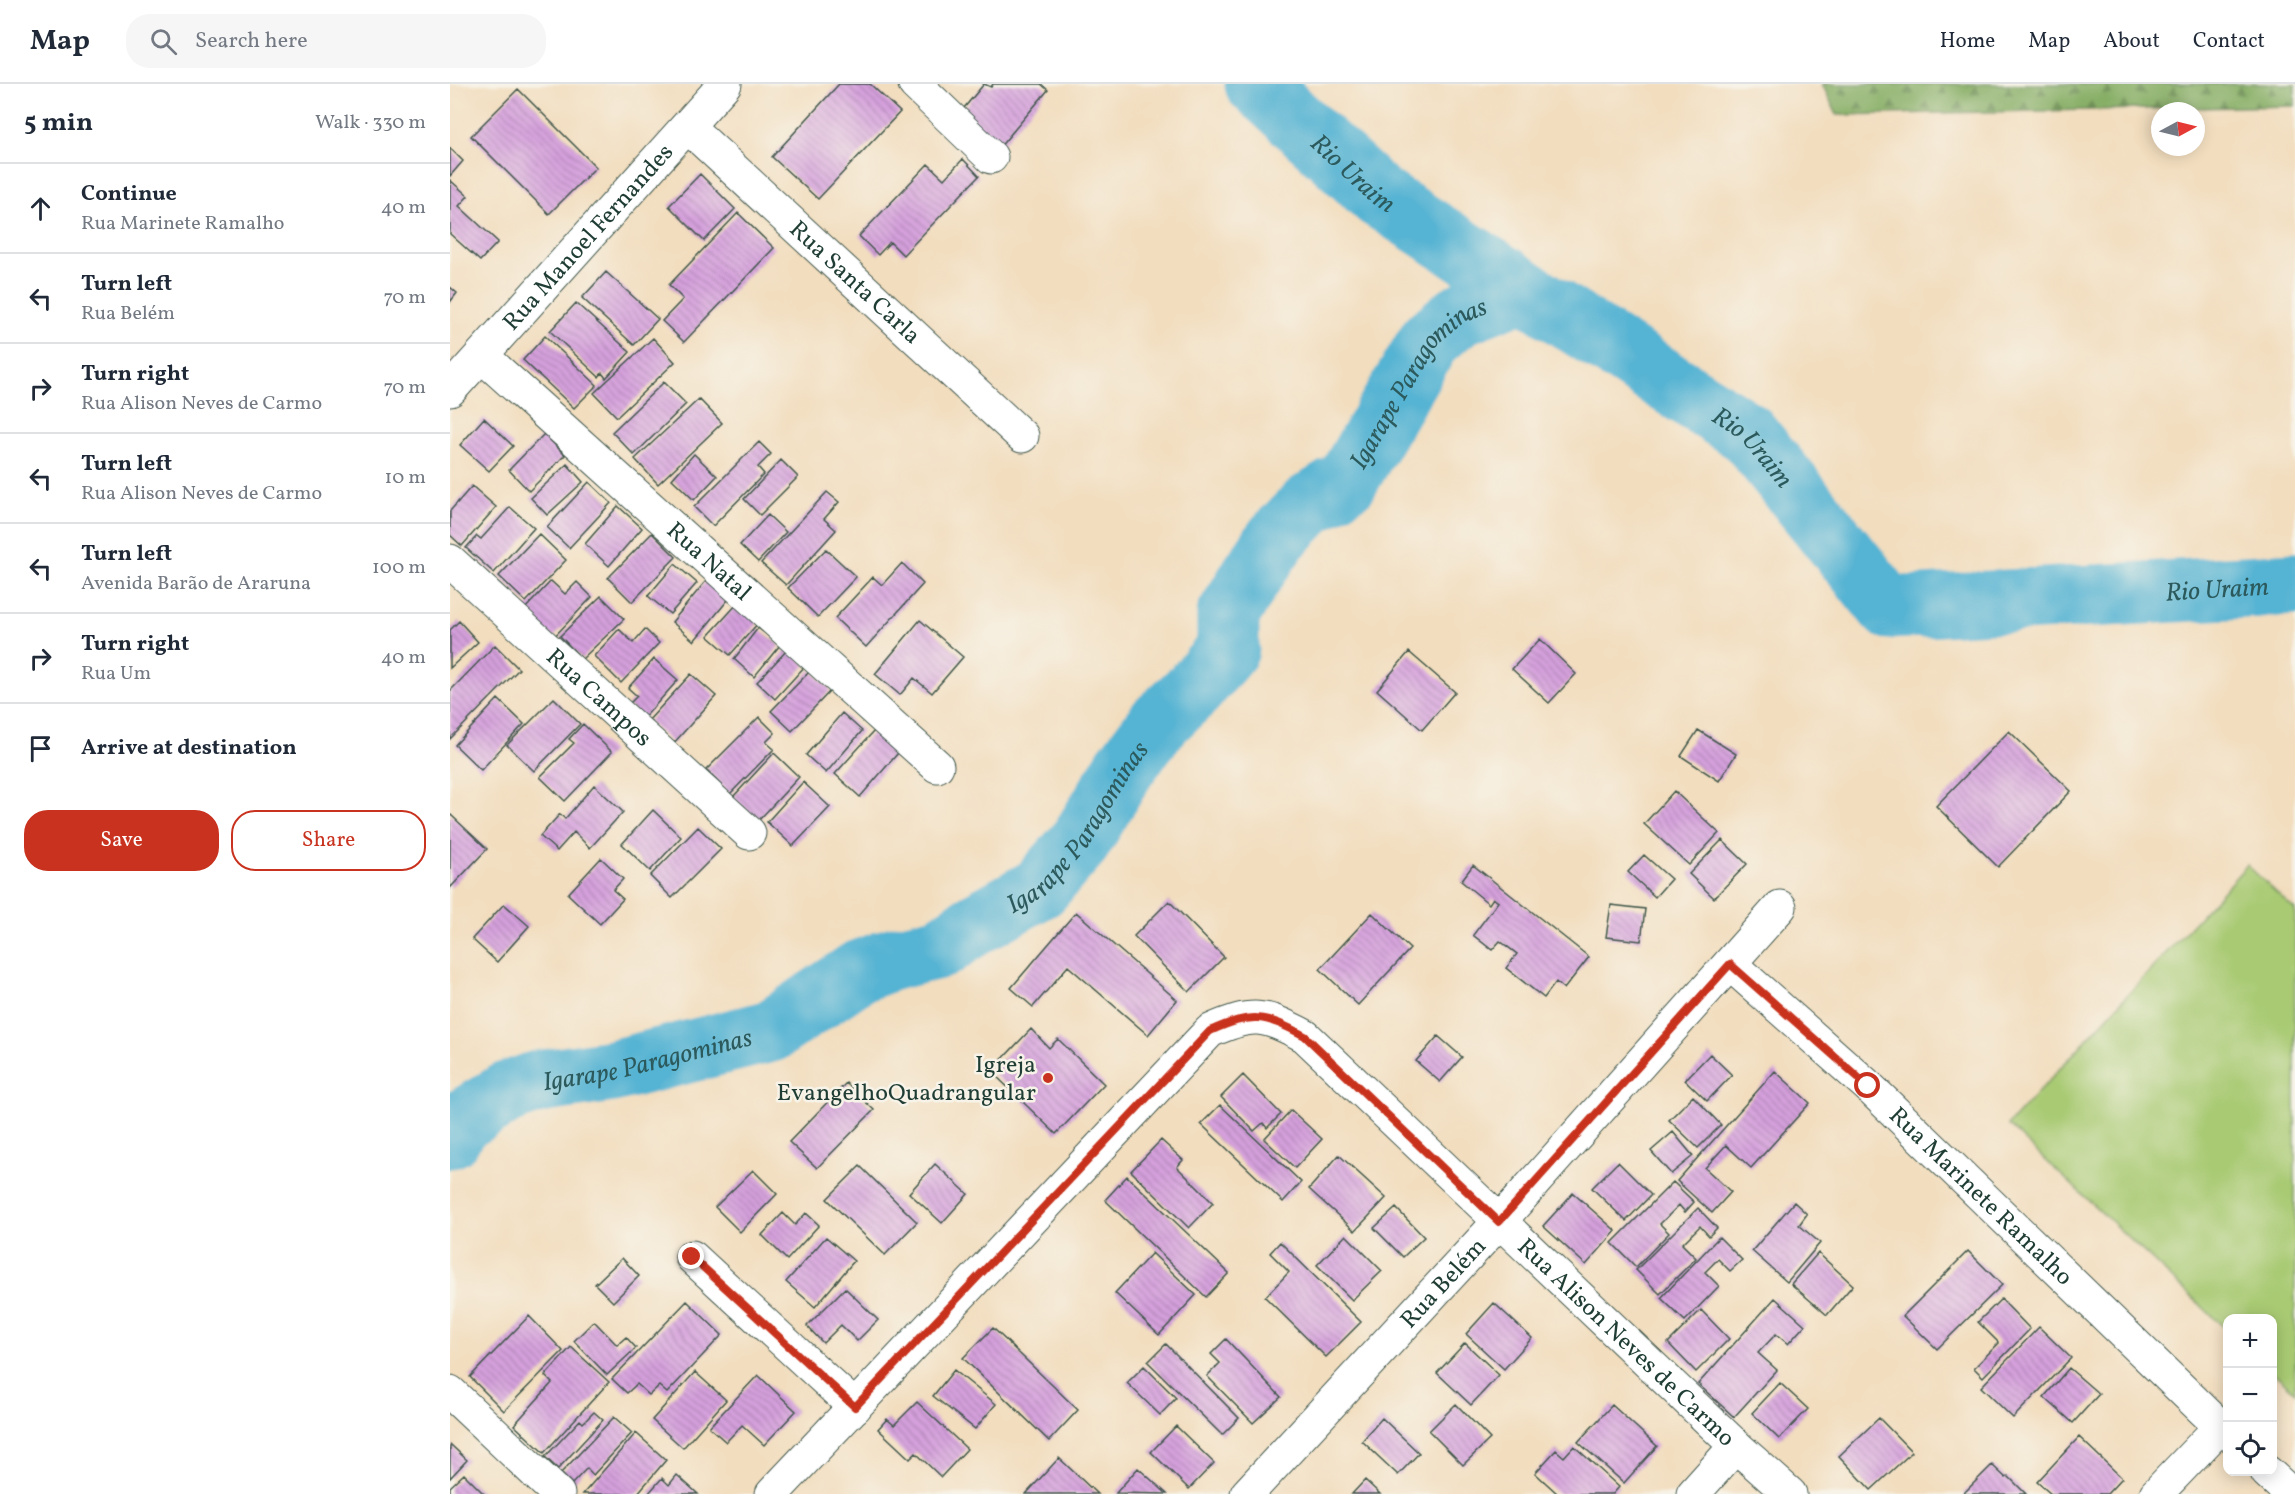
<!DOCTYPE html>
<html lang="en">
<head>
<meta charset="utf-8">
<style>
  body { margin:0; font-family:Vollkorn,serif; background:#f6f6f7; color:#1f2937 }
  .controls { position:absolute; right:18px; bottom:18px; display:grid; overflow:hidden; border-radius:12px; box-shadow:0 3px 15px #0003 }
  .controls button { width:54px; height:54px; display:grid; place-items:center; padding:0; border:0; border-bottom:2px solid #e0e1e3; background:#fff; color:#1f2937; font:30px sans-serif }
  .compass { position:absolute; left:1701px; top:18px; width:54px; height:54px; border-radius:50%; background:#fff; box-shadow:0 3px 15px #0003; rotate:83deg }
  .stop { position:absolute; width:18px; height:18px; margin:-14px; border:4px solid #c8321e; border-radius:50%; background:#fff }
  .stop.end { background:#c8321e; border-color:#fff; box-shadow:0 2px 6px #0008 }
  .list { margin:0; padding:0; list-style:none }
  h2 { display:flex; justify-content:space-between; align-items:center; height:78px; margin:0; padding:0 24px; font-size:26px }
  h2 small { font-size:20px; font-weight:400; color:#747a83 }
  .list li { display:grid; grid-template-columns:39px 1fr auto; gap:18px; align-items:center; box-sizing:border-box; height:90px; padding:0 24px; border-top:2px solid #e0e1e3 }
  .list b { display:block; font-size:22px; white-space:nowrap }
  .list p { margin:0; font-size:20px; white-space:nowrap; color:#747a83 }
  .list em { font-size:20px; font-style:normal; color:#747a83 }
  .actions { display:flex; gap:12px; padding:18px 24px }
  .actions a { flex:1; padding:14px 0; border:2px solid #c8321e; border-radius:24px; text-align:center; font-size:21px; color:#c8321e }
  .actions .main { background:#c8321e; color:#fff }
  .icon { flex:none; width:33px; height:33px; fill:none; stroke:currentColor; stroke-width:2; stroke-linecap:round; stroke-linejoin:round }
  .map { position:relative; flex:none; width:1845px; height:1410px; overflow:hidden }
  header { display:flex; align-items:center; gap:36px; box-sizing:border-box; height:84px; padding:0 30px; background:#fff; border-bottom:2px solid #e0e1e3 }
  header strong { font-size:28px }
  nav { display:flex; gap:33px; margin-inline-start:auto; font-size:21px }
  .search { width:420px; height:54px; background:#f6f6f7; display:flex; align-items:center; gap:15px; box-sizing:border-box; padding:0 21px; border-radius:24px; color:#747a83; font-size:22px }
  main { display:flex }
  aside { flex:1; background:#fff }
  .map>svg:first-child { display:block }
  .forest { fill:url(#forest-firs); stroke:#52764c; stroke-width:1.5 }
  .pitch { fill:#a9ca73; stroke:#648454; stroke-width:1.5 }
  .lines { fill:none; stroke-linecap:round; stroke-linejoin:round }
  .river { stroke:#54b3d3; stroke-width:63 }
  .building { fill:url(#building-back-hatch) }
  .minor-casing { stroke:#3f5549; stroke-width:35 }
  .tertiary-casing { stroke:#3f5549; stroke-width:35 }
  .minor { stroke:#fff; stroke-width:33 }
  .tertiary { stroke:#fff; stroke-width:33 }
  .route { stroke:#c8321e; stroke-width:8 }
  .poi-dot { fill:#c8321e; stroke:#f7f3e8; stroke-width:2 }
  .labels { text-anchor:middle; stroke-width:5; stroke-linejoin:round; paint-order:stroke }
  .street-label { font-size:24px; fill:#1f3d34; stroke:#f7f3e8 }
  .poi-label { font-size:24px; fill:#1f3d34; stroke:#f7f3e8; text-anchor:end }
  .water-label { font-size:26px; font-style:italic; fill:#2c5a5c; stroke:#f7f3e8 }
</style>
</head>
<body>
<header>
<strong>Map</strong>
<div class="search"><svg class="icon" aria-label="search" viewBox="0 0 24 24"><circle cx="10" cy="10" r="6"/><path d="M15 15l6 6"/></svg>Search here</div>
<nav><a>Home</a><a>Map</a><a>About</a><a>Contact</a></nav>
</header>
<main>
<aside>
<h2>5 min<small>Walk · 330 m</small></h2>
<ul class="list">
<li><svg class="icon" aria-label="ahead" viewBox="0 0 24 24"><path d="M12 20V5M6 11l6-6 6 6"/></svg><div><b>Continue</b><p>Rua Marinete Ramalho</p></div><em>40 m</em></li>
<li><svg class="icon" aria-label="left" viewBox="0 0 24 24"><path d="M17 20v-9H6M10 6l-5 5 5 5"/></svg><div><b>Turn left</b><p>Rua Belém</p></div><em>70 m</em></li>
<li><svg class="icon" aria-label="right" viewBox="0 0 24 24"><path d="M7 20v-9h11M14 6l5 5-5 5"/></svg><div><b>Turn right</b><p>Rua Alison Neves de Carmo</p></div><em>70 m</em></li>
<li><svg class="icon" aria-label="left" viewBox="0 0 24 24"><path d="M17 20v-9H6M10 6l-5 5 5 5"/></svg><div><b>Turn left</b><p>Rua Alison Neves de Carmo</p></div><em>10 m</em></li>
<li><svg class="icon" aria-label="left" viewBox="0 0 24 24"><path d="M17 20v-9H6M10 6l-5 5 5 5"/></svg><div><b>Turn left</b><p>Avenida Barão de Araruna</p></div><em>100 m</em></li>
<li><svg class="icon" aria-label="right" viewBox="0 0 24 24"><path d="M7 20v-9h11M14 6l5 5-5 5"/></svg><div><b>Turn right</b><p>Rua Um</p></div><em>40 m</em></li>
<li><svg class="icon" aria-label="arrive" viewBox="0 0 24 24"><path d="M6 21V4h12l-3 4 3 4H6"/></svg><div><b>Arrive at destination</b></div></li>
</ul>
<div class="actions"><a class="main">Save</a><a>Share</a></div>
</aside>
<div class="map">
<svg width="1845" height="1410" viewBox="0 0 1845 1410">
  <defs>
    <pattern id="forest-firs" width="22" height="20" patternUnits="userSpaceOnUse" patternTransform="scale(1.5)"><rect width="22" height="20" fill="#86ae65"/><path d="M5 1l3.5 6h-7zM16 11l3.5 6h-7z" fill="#6d8f54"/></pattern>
    <pattern id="building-back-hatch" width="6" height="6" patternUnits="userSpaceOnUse" patternTransform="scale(1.5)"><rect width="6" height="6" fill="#d6a0dd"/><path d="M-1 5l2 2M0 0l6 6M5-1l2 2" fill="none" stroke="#ad84b4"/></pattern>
  </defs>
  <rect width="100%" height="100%" fill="#f7f3e8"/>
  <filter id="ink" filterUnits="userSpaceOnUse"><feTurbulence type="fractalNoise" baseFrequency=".0167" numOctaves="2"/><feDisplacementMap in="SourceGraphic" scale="12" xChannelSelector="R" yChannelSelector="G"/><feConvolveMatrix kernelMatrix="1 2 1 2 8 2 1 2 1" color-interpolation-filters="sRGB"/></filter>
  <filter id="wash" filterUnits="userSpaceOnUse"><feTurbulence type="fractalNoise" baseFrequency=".008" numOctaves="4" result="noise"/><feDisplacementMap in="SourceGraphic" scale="24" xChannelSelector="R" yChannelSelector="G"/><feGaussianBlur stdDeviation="1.35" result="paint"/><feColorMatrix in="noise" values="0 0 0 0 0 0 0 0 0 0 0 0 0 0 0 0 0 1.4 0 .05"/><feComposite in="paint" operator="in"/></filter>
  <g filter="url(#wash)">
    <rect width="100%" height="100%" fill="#f2ddbe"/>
    <path class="forest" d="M 1372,0 L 1845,0 L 1845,22 L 1387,31 Z"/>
    <path class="pitch" d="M 1797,781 L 1845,826 L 1845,1308 L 1823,1288 L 1822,1234 L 1778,1234 L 1777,1246 L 1558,1041 Z"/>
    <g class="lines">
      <g class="river">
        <path id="s1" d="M 806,0 L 929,113 L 1297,349 L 1439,524 L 1845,500"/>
        <path id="s2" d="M 0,1053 L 8,1039 L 57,1009 L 88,998 L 162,987 L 321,947 L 408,888 L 442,875 L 492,863 L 522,842 L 590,804 L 630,758 L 675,683 L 708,639 L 745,604 L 778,565 L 778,531 L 802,491 L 827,454 L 859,421 L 897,397 L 980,255 L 1009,231 L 1072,206"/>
      </g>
    </g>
    <g id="blocks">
      <path class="building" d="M 389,0 L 420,0 L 450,28 L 368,115 L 322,73 Z
        M 534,0 L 541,3 L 543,0 L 591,0 L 598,6 L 549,64 L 509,30 Z
        M 68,5 L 146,83 L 99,130 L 21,52 Z
        M 0,64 L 13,77 L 0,92 Z
        M 513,75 L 529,92 L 453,171 L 440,158 L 428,171 L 409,152 L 478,80 L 494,95 Z
        M 250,90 L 285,125 L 254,157 L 219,122 Z
        M 0,96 L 18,112 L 9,122 L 48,158 L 30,177 L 0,150 Z
        M 288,129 L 324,164 L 234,258 L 212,237 L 233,215 L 219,201 Z
        M 156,188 L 208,235 L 184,261 L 132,214 Z
        M 0,203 L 7,209 L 0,218 Z
        M 126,219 L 180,268 L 156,294 L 152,289 L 149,293 L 100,247 Z
        M 95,252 L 147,301 L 124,324 L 73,276 Z
        M 203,254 L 225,278 L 167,333 L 144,309 Z
        M 214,298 L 236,320 L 184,371 L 162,348 Z
        M 249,315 L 272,339 L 208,400 L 185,375 Z
        M 34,334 L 63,362 L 39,387 L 10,361 Z
        M 94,350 L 115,371 L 79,407 L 59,386 Z
        M 309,358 L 321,370 L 308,383 L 314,390 L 263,442 L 244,423 Z
        M 244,370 L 267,392 L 244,416 L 222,395 Z
        M 331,376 L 348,393 L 310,431 L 294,415 Z
        M 117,380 L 133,398 L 97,431 L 81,414 Z
        M 139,398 L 161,419 L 119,464 L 97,443 Z
        M 22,402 L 46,423 L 12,462 L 0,451 L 0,427 Z
        M 377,408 L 389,418 L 374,435 L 386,446 L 336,501 L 311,479 Z
        M 168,422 L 192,444 L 159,482 L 135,460 Z
        M 60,423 L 84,444 L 44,489 L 16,464 L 27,452 L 31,455 Z
        M 318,431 L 336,448 L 308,478 L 290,461 Z
        M 202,449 L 226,473 L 182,518 L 158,494 Z
        M 89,450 L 116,476 L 76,518 L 49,492 Z
        M 376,465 L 406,493 L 368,533 L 338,504 Z
        M 452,479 L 473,500 L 416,563 L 385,534 L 423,493 L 432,501 Z
        M 225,480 L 247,499 L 220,530 L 198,512 Z
        M 260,492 L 282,511 L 244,557 L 222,538 Z
        M 101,497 L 115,510 L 127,498 L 142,513 L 103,554 L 74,526 Z
        M 151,512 L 174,535 L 132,575 L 110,552 Z
        M 288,519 L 309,538 L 280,571 L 258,552 Z
        M 470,536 L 513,573 L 482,609 L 464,594 L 450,611 L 425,590 Z
        M 9,537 L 28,558 L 0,584 L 0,546 Z
        M 308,544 L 330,561 L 304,593 L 284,575 Z
        M 169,545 L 183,559 L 195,545 L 209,559 L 171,599 L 144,572 Z
        M 1090,555 L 1126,590 L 1099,619 L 1062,585 Z
        M 45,561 L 69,585 L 0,655 L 0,607 Z
        M 339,564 L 356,581 L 325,615 L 307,598 Z
        M 959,568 L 1005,608 L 972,646 L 927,606 Z
        M 204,575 L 228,596 L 193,635 L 178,621 L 187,612 L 178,604 Z
        M 361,586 L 381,606 L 342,647 L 321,627 Z
        M 241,590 L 266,612 L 223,660 L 198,637 Z
        M 104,614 L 130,640 L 84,687 L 57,661 Z
        M 48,615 L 74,640 L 31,686 L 5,661 Z
        M 392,629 L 412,647 L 376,689 L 356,671 Z
        M 309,633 L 325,649 L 316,658 L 324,665 L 280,710 L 256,686 Z
        M 133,640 L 162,668 L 115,717 L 90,693 L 124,659 L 119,655 Z
        M 1248,646 L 1286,670 L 1269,697 L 1231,672 Z
        M 424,647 L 448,669 L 410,713 L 385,690 Z
        M 1559,647 L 1621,707 L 1548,783 L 1486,722 Z
        M 324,669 L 349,693 L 308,737 L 283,713 Z
        M 353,698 L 380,723 L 343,762 L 317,738 Z
        M 144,701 L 173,728 L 140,764 L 124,748 L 107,767 L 90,752 L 110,730 L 115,735 Z
        M 1224,707 L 1269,749 L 1239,781 L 1194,740 Z
        M 203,726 L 231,753 L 200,787 L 172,760 Z
        M 1,731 L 37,765 L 0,804 L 0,733 Z
        M 248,743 L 271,765 L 222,814 L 200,792 Z
        M 1272,756 L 1297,780 L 1264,814 L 1239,790 Z
        M 1194,771 L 1221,795 L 1205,813 L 1178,788 Z
        M 151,774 L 173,795 L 163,806 L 173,815 L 150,840 L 118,810 Z
        M 1023,781 L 1139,873 L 1114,905 L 1106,898 L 1094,914 L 1056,884 L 1067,870 L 1050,857 L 1042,866 L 1023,851 L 1048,818 L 1043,814 L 1039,820 L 1011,797 Z
        M 719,817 L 774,873 L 739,908 L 684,852 Z
        M 54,820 L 79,842 L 47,878 L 22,855 Z
        M 1161,821 L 1195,825 L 1191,857 L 1156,853 Z
        M 626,828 L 727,916 L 698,951 L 618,882 L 583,923 L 561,904 Z
        M 922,829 L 960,865 L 908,921 L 870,885 Z
        M 581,945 L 599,964 L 608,955 L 654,1000 L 606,1050 L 541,987 Z
        M 988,952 L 1012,973 L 990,998 L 966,977 Z
        M 1260,970 L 1282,991 L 1257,1017 L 1235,996 Z
        M 1325,987 L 1360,1019 L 1301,1084 L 1276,1061 L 1255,1084 L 1281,1108 L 1262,1129 L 1227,1097 Z
        M 793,991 L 831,1030 L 817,1044 L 813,1039 L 804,1047 L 771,1013 Z
        M 396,999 L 424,1026 L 367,1084 L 339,1058 Z
        M 1243,1012 L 1271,1041 L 1248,1064 L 1219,1036 Z
        M 770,1021 L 851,1098 L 833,1118 L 751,1040 Z
        M 841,1026 L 872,1055 L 845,1084 L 814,1055 Z
        M 1223,1048 L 1243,1072 L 1221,1090 L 1201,1067 Z
        M 711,1056 L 733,1076 L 727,1083 L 763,1119 L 739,1144 L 681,1087 Z
        M 889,1071 L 936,1114 L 905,1147 L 859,1105 Z
        M 1168,1078 L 1201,1111 L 1176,1137 L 1142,1104 Z
        M 485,1080 L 518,1110 L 492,1139 L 459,1109 Z
        M 410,1082 L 467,1138 L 435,1171 L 377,1115 Z
        M 303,1086 L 327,1110 L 290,1148 L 265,1123 Z
        M 677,1092 L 779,1189 L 756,1213 L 655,1116 Z
        M 1223,1098 L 1244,1118 L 1235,1128 L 1229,1121 L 1210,1140 L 1219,1149 L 1186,1183 L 1162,1159 Z
        M 1123,1109 L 1166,1147 L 1136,1181 L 1093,1142 Z
        M 1344,1118 L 1357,1130 L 1349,1141 L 1370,1159 L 1337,1198 L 1302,1167 Z
        M 946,1124 L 974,1153 L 953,1173 L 924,1144 Z
        M 1248,1124 L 1267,1144 L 1259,1152 L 1250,1142 L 1232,1160 L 1246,1174 L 1210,1210 L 1186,1186 Z
        M 333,1129 L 345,1141 L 356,1129 L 369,1141 L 337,1176 L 312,1151 Z
        M 896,1151 L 932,1187 L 902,1216 L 867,1181 Z
        M 376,1153 L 404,1177 L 365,1223 L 336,1198 Z
        M 1269,1153 L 1292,1176 L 1280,1187 L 1268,1175 L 1255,1188 L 1269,1202 L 1235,1237 L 1211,1214 Z
        M 830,1158 L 911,1238 L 876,1273 L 815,1213 L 839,1188 L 820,1169 Z
        M 1518,1167 L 1552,1201 L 1487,1265 L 1453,1232 Z
        M 702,1169 L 746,1211 L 709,1251 L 665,1209 Z
        M 1368,1169 L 1403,1201 L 1377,1231 L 1341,1200 Z
        M 172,1174 L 189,1192 L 163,1218 L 145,1200 Z
        M 395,1204 L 428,1236 L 407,1257 L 391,1241 L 373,1259 L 357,1242 Z
        M 1325,1214 L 1355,1241 L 1338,1260 L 1326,1250 L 1308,1269 L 1327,1286 L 1284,1333 L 1248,1300 Z
        M 1551,1215 L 1580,1245 L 1533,1293 L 1524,1284 L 1549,1259 L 1528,1238 Z
        M 237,1217 L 272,1251 L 217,1309 L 209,1302 L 199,1311 L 187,1300 L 177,1309 L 162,1295 Z
        M 1044,1219 L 1082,1254 L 1054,1285 L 1016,1250 Z
        M 1251,1226 L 1279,1255 L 1246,1288 L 1218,1259 Z
        M 79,1232 L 113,1267 L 54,1327 L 20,1293 Z
        M 144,1237 L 167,1261 L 176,1253 L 186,1264 L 157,1291 L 124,1257 Z
        M 1589,1243 L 1621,1274 L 1563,1334 L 1531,1303 Z
        M 543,1244 L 628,1326 L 599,1357 L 513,1274 Z
        M 776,1255 L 831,1313 L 803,1339 L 757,1292 L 770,1279 L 761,1270 Z
        M 1015,1259 L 1049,1291 L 1021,1321 L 987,1289 Z
        M 716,1260 L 789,1334 L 772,1351 L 698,1278 Z
        M 121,1263 L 159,1298 L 94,1369 L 64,1341 L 102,1299 L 95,1292 Z
        M 694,1282 L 726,1314 L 710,1331 L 677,1299 Z
        M 1619,1284 L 1649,1310 L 1623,1339 L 1594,1313 Z
        M 504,1286 L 546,1320 L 525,1345 L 483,1312 Z
        M 245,1288 L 276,1316 L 233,1364 L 202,1336 Z
        M 308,1291 L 346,1327 L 314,1361 L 292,1341 L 276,1358 L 259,1343 Z
        M 1330,1299 L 1358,1325 L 1329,1355 L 1302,1329 Z
        M 467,1318 L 517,1365 L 491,1393 L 466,1369 L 460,1375 L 428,1345 L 437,1335 L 444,1341 Z
        M 1006,1320 L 1040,1355 L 1013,1381 L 979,1347 Z
        M 1162,1321 L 1207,1362 L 1174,1399 L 1128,1358 Z
        M 144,1328 L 153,1336 L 108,1385 L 95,1373 L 130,1336 L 133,1339 Z
        M 164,1333 L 182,1349 L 143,1391 L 137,1384 L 122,1400 L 111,1389 Z
        M 932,1334 L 969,1369 L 948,1391 L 912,1357 Z
        M 1429,1334 L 1462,1368 L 1421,1406 L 1389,1372 Z
        M 726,1342 L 764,1379 L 739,1405 L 701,1368 Z
        M 186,1349 L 216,1376 L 187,1410 L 133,1410 Z
        M 1629,1353 L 1672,1394 L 1657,1410 L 1601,1410 L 1587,1398 Z
        M 1,1361 L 17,1376 L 0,1394 L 0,1363 Z
        M 1124,1362 L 1169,1403 L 1163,1410 L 1108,1410 L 1085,1389 L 1106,1366 L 1114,1373 Z
        M 609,1374 L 647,1410 L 576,1410 Z
        M 1542,1381 L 1556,1394 L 1558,1392 L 1576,1410 L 1513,1410 Z
        M 688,1384 L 717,1410 L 666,1409 Z
        M 14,1390 L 34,1410 L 0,1410 L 0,1403 Z
        M 227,1391 L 248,1410 L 198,1410 L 212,1394 L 219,1401 Z
        M 915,1396 L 930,1410 L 902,1410 Z"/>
    </g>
  </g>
  <g filter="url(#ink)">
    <use href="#blocks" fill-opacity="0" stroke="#3f5549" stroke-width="1.5"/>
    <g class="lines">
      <defs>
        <g id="minor">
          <path d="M 465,0 L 541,73"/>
          <path id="s3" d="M 238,43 L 572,352"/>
          <path id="s4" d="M 32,272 L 487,682"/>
          <path id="s5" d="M 0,306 L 275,0"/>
          <path id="s6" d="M 0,477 L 299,749"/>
          <path id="s7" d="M 1280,880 L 1418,1002 L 1778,1350"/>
          <path d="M 242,1173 L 405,1323"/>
          <path d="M 1817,1388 L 1841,1410"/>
          <path id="s8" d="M 322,1410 L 760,947 C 803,928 813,930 855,952 L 1286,1362 L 1340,1410"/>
          <path id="s9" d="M 797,1410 L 1049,1138 L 1330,823"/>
          <path d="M 1243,1410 L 1286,1362"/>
          <path d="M 1706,1410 L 1770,1343"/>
        </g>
        <path id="tertiary" d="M 0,1308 L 108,1410"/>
      </defs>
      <use href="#minor" class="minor-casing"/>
      <use href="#tertiary" class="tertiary-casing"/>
      <use href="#minor" class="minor"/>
      <use href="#tertiary" class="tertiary"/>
    </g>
  </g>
  <g class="lines" filter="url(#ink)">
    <path class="route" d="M 242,1173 L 405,1323 L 760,947 C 803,928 813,930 855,952 L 1049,1138 L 1280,880 L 1418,1002"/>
  </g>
  <circle class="poi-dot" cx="598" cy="994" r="6"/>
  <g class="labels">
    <g class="street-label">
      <text dy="8" stroke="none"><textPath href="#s5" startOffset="206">Rua Manoel Fernandes</textPath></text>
      <text dy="8" stroke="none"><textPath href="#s3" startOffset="228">Rua Santa Carla</textPath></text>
      <text dy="8" stroke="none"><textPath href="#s4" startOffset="306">Rua Natal</textPath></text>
      <text dy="8" stroke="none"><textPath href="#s6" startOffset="202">Rua Campos</textPath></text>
      <text dy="8" stroke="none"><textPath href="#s7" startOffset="342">Rua Marinete Ramalho</textPath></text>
      <text dy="8" stroke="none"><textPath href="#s9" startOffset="288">Rua Belém</textPath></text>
      <text dy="8" stroke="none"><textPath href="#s8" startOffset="1182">Rua Alison Neves de Carmo</textPath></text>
    </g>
    <g class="poi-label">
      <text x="586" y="988">Igreja<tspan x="586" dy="28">EvangelhoQuadrangular</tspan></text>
    </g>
    <g class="water-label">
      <text dy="9" stroke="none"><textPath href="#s1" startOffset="132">Rio Uraim</textPath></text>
      <text dy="9" stroke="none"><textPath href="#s2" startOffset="1298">Igarape Paragominas</textPath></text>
      <text dy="9" stroke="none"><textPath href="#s1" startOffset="618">Rio Uraim</textPath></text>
      <text dy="9" stroke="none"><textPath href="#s1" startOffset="1158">Rio Uraim</textPath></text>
      <text dy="9" stroke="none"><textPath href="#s2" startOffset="723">Igarape Paragominas</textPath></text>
      <text dy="9" stroke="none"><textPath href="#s2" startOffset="218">Igarape Paragominas</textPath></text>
    </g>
  </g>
</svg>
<div class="controls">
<button>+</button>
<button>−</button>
<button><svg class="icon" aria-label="locate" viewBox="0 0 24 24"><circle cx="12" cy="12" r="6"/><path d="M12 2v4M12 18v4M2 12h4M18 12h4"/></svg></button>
</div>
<svg class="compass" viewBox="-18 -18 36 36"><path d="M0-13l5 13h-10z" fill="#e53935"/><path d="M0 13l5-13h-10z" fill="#747a83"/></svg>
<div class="stop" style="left:1418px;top:1002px"></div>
<div class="stop end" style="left:242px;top:1173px"></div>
</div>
</main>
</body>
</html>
